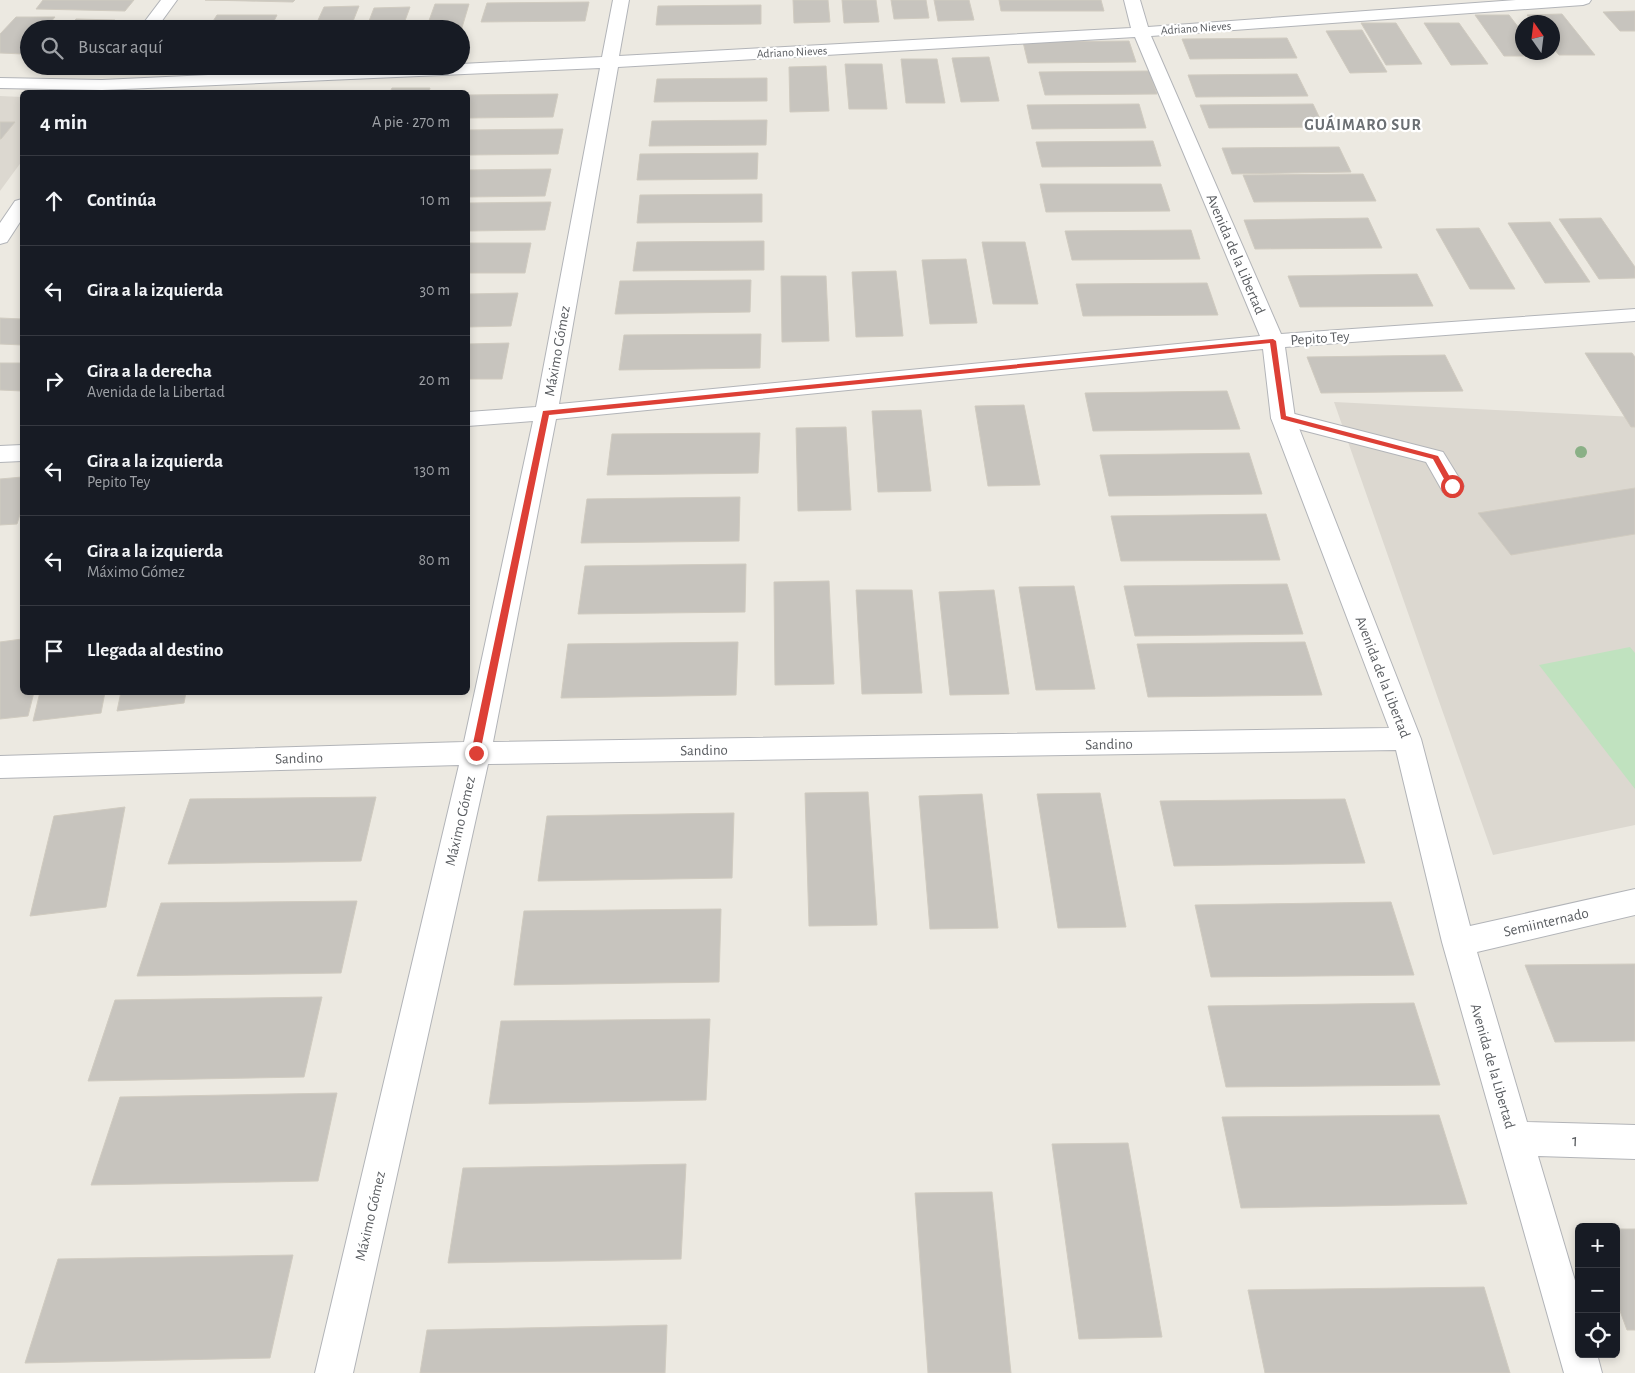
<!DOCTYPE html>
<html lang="es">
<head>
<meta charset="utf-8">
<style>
  body { margin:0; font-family:"Alegreya Sans",sans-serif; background:#20242c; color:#f1f3f6 }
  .controls { position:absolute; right:15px; bottom:15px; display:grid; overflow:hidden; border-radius:8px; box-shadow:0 2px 8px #0003 }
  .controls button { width:45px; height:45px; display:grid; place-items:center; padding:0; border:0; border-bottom:1px solid #363941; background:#171b24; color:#f1f3f6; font:25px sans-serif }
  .compass { position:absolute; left:1515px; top:15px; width:45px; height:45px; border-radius:50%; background:#171b24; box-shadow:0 2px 8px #0003; rotate:346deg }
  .stop { position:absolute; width:15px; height:15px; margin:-11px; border:4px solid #dd4036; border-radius:50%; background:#fff }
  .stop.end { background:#dd4036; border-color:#fff; box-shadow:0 1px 5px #0008 }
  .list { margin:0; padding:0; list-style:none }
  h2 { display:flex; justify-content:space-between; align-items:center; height:65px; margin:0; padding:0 20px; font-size:21px }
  h2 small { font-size:16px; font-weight:400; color:#9ea1a6 }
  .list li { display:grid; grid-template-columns:32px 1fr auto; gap:15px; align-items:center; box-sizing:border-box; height:90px; padding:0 20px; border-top:1px solid #363941 }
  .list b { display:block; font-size:19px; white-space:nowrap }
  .list p { margin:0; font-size:16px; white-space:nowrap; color:#9ea1a6 }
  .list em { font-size:16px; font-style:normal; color:#9ea1a6 }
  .icon { flex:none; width:28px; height:28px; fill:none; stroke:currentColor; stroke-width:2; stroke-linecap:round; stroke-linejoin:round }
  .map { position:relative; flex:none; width:1635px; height:1373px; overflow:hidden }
  .search { position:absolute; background:#171b24; box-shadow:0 2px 8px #0003; left:20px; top:20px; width:450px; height:55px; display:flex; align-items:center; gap:12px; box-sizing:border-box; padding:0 18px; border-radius:28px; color:#9ea1a6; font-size:19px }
  .panel { position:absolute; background:#171b24; box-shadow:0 2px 8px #0003; left:20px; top:90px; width:450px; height:605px; border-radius:8px }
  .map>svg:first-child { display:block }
  .education { fill:#dcd8d0 }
  .green { fill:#c0e2bf }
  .building { fill:#c7c4be; stroke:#d0cbc0 }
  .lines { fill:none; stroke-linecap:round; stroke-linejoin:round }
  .lane-casing { stroke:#b2b4b8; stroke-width:2 }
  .street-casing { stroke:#b2b4b8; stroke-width:2 }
  .lane { fill:#fff; fill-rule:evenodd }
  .street { fill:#fff; fill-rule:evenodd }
  .tree { fill:#8ab086 }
  .route { fill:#dd4036 }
  .labels { text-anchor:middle; stroke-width:4.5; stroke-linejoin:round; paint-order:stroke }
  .far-street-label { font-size:12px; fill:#5a5d61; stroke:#fff }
  .street-label { font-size:15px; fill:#5a5d61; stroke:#fff }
  .far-district-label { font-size:16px; font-weight:bold; letter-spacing:1px; fill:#6b6f73; stroke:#fff }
  .near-street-label { font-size:18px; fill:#5a5d61; stroke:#fff }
</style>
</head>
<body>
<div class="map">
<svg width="1635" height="1373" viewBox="0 0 1635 1373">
  <rect width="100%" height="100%" fill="#ece9e1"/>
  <path class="education" d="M 0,96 L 22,97 L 22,161 L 0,191 Z
    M 1334,402 L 1635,417 L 1635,825 L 1493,855 Z"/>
  <path class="green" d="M 1630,647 L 1635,653 L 1635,789 L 1539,665 Z"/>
  <path class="building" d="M 43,0 L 134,0 L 125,11 L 36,9 Z
    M 205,0 L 295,0 L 293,2 Z
    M 793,0 L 828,0 L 830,22 L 794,23 Z
    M 842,0 L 876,0 L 879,22 L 844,23 Z
    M 891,0 L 926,0 L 929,18 L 894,19 Z
    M 934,0 L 969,0 L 974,20 L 938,21 Z
    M 999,0 L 1101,0 L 1104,11 L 1001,11 Z
    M 589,2 L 585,21 L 481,22 L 487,3 Z
    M 435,4 L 469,4 L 461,31 L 461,29 L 426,29 Z
    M 761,5 L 761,24 L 656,25 L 658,6 Z
    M 359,6 L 350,29 L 314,29 L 324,7 Z
    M 410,7 L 402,29 L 366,29 L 374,8 Z
    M 1635,11 L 1635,31 L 1620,31 L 1603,12 Z
    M 1562,14 L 1595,55 L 1559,55 L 1552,47 L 1552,22 L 1533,22 L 1527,15 Z
    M 217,15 L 277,15 L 270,29 L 208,29 Z
    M 1475,15 L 1509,15 L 1522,32 L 1522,52 L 1538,52 L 1540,56 L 1504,56 Z
    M 16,17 L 55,17 L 45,29 L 29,29 L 29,47 L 23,54 L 0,53 L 0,34 Z
    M 76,19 L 115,20 L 108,29 L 68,29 Z
    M 1361,23 L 1396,23 L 1422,64 L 1386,65 Z
    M 1424,23 L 1459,23 L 1488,64 L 1451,65 Z
    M 1362,30 L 1387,72 L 1350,73 L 1326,31 Z
    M 1287,38 L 1297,58 L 1190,59 L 1182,39 Z
    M 1129,41 L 1136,62 L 1028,63 L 1023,42 Z
    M 989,57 L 999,101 L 961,102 L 952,58 Z
    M 901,59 L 937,59 L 945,103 L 906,103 Z
    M 845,64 L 882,64 L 887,109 L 849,109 Z
    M 826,66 L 829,111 L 790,112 L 789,67 Z
    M 1149,71 L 1157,94 L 1045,95 L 1039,72 Z
    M 1297,74 L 1308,96 L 1196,97 L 1188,75 Z
    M 767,78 L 767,101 L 654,102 L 657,79 Z
    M 392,88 L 430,88 L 429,92 L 390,92 Z
    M 558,94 L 553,117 L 468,118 L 468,95 Z
    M 1139,104 L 1146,128 L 1032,129 L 1027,105 Z
    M 1313,104 L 1324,127 L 1209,128 L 1200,105 Z
    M 767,120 L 766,145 L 649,146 L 652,121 Z
    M 0,122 L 15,122 L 1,139 L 0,139 Z
    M 563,129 L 558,154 L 468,155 L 468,130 Z
    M 1153,141 L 1161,166 L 1042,167 L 1036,142 Z
    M 1339,147 L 1351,172 L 1232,174 L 1222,148 Z
    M 758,153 L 757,179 L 637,180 L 640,154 Z
    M 551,169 L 545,196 L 468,197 L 468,170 Z
    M 1363,174 L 1376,201 L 1254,202 L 1243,175 Z
    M 1040,184 L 1161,184 L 1170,211 L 1046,212 Z
    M 762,194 L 762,222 L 637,223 L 640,195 Z
    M 551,202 L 545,230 L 468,231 L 468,203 Z
    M 1368,218 L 1382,248 L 1255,249 L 1244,220 Z
    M 1601,218 L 1635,267 L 1635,278 L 1599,279 L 1559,219 Z
    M 1550,222 L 1590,282 L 1545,283 L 1508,223 Z
    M 1479,228 L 1515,289 L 1470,289 L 1436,229 Z
    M 1191,230 L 1200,259 L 1072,260 L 1065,231 Z
    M 764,241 L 764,270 L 633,271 L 637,242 Z
    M 982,242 L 1025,242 L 1038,304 L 993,304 Z
    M 468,243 L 531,243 L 525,273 L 468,273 Z
    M 966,259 L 977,323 L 930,324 L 922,260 Z
    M 896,271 L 903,336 L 856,337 L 852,272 Z
    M 1417,274 L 1433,306 L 1300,307 L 1288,276 Z
    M 781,276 L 826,276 L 829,341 L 782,342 Z
    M 751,280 L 750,312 L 615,314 L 620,281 Z
    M 1207,283 L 1218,315 L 1083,316 L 1076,284 Z
    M 518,293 L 511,326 L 468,327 L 468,294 Z
    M 0,318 L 22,319 L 22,345 L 0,344 Z
    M 761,334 L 760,368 L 619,370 L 624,335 Z
    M 509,343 L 502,379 L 468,379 L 468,344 Z
    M 1585,353 L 1632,353 L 1635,357 L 1635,427 L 1631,427 Z
    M 1445,355 L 1463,391 L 1321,393 L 1307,357 Z
    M 0,363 L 22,363 L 22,391 L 0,390 Z
    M 1227,391 L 1240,429 L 1093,431 L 1085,393 Z
    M 1024,405 L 1040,485 L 988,486 L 975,406 Z
    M 921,410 L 931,491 L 878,492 L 872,411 Z
    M 846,427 L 851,510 L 798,511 L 796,428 Z
    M 760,433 L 758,473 L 607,475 L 612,434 Z
    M 1249,453 L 1262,494 L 1109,496 L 1100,455 Z
    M 22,477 L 22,508 L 17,524 L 0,525 L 0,479 Z
    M 1635,488 L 1635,534 L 1511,555 L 1478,513 Z
    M 740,497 L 739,541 L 581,543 L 587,499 Z
    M 1266,514 L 1280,560 L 1121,561 L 1111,516 Z
    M 746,564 L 745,612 L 578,614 L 585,566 Z
    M 829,581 L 834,684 L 775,685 L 774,582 Z
    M 1287,584 L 1303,634 L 1135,636 L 1124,586 Z
    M 1074,586 L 1095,689 L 1036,690 L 1019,587 Z
    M 856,590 L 912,590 L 922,693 L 862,694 Z
    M 994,590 L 1009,694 L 950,695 L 939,592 Z
    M 22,639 L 22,692 L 34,692 L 28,716 L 0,719 L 0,642 Z
    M 738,642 L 736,695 L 561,698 L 568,644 Z
    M 1305,642 L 1322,695 L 1148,697 L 1137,644 Z
    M 40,692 L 105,692 L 101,713 L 33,721 Z
    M 121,692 L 186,692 L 184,703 L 117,711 Z
    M 868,792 L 877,925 L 809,926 L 805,793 Z
    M 1100,793 L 1126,927 L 1058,928 L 1037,794 Z
    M 982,794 L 998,928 L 930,929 L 919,796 Z
    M 376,797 L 361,861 L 168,864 L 190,799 Z
    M 1345,799 L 1365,863 L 1174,866 L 1160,801 Z
    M 125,807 L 106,907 L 30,916 L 54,816 Z
    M 734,813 L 732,878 L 538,881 L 547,816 Z
    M 357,901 L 341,973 L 137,976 L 161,903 Z
    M 1391,902 L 1414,975 L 1211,977 L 1195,905 Z
    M 721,909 L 719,982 L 514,985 L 524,911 Z
    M 1635,964 L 1635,1041 L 1555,1042 L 1525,965 Z
    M 322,997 L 304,1077 L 88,1081 L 115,1000 Z
    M 1414,1003 L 1440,1085 L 1226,1087 L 1208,1006 Z
    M 710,1019 L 706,1100 L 489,1104 L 501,1021 Z
    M 337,1093 L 318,1181 L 91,1185 L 120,1097 Z
    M 1439,1115 L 1467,1204 L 1241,1208 L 1222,1117 Z
    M 1128,1143 L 1162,1337 L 1079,1339 L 1052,1144 Z
    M 686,1164 L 681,1259 L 448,1263 L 463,1168 Z
    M 992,1192 L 1011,1373 L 928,1373 L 915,1193 Z
    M 1616,1229 L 1635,1229 L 1635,1330 L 1627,1330 L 1616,1300 Z
    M 293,1255 L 270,1358 L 25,1363 L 58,1259 Z
    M 1484,1287 L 1510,1373 L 1265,1373 L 1248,1290 Z
    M 667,1325 L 665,1373 L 420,1373 L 427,1330 Z"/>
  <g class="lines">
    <defs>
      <path id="lane" d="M 1283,411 L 1443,452 L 1464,486 L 1461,492 L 1452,494 L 1443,492 L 1426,462 L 1275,423 L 1271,418 L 1275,413 Z"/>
      <path id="street" d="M 161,0 L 177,0 L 156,29 L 139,29 Z
        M 613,0 L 629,0 L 619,56 L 1131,28 L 1124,0 L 1140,0 L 1148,27 L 1516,0 L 1591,0 L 1589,3 L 1583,5 L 1151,36 L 1281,334 L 1635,309 L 1635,321 L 1285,347 L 1295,418 L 1421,739 L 1470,926 L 1635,889 L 1635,915 L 1477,952 L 1527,1122 L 1635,1125 L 1635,1159 L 1538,1156 L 1579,1294 L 1579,1354 L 1597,1354 L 1602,1373 L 1564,1373 L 1442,942 L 1396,750 L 488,764 L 353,1373 L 315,1373 L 459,765 L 0,778 L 0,756 L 464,742 L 533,421 L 468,426 L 468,412 L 536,407 L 600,68 L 102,90 L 0,88 L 0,78 L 102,80 L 401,66 L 461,66 L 461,64 L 602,57 ZM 1135,37 L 1260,336 L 559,404 L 618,67 ZM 1263,349 L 1271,418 L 1389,728 L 493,742 L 556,419 Z
        M 22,199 L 22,219 L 7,242 L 0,244 L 0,223 L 15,201 Z
        M 22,445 L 22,461 L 0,462 L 0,446 Z"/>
    </defs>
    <use href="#lane" class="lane-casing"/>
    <use href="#street" class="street-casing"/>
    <use href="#lane" class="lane"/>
    <use href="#street" class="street"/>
  </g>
  <circle class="tree" cx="1581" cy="452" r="6"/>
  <path class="route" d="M 1273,339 L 1276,341 L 1286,416 L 1438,456 L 1455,486 L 1454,488 L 1449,488 L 1433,459 L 1281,419 L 1270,343 L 549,415 L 480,753 L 476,756 L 471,753 L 543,411 Z"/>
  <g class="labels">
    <g class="far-street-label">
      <text transform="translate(1196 28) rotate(-4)" y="4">Adriano Nieves</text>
      <text transform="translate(792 52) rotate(-3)" y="4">Adriano Nieves</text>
    </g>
    <g class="street-label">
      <text transform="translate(1236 254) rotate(67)" y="5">Avenida de la Libertad</text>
      <text transform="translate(1320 338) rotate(-4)" y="5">Pepito Tey</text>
      <text transform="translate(557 351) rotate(-80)" y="5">Máximo Gómez</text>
      <text transform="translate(1383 677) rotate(69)" y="5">Avenida de la Libertad</text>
      <text transform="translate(1109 744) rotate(-1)" y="5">Sandino</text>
      <text transform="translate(704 750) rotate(-1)" y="5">Sandino</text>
      <text transform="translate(299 758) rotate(-2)" y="5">Sandino</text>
      <text transform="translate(460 821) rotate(-77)" y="5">Máximo Gómez</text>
      <text transform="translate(1546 922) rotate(-13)" y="5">Semiinternado</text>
      <text transform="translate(1493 1066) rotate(74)" y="5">Avenida de la Libertad</text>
      <text transform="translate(370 1216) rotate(-77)" y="5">Máximo Gómez</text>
    </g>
    <g class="far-district-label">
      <text x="1363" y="130">GUÁIMARO SUR</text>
    </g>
    <g class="near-street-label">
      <text transform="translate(1575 1140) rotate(2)" y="6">1</text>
    </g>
  </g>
</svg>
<div class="controls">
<button>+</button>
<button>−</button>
<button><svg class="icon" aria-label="locate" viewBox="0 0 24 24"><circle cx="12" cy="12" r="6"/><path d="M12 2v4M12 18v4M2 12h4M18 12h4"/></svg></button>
</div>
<svg class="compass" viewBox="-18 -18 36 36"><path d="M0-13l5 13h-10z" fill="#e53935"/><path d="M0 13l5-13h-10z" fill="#9ea1a6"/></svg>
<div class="stop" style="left:1452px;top:486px"></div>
<div class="stop end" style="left:476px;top:753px"></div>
<div class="search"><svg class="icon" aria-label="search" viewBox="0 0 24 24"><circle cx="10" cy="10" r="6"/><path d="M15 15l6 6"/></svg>Buscar aquí</div>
<section class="panel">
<h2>4 min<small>A pie · 270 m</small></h2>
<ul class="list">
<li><svg class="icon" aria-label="ahead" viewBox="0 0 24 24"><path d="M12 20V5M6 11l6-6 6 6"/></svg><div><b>Continúa</b></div><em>10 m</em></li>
<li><svg class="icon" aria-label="left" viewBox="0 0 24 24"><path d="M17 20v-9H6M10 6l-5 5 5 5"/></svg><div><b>Gira a la izquierda</b></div><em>30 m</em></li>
<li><svg class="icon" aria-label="right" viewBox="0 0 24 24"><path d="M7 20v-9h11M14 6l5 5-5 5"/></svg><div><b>Gira a la derecha</b><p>Avenida de la Libertad</p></div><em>20 m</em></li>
<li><svg class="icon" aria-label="left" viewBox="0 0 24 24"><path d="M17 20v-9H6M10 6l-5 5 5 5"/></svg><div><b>Gira a la izquierda</b><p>Pepito Tey</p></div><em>130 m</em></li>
<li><svg class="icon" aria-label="left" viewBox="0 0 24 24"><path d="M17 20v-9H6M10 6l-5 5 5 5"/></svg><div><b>Gira a la izquierda</b><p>Máximo Gómez</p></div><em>80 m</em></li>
<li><svg class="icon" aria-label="arrive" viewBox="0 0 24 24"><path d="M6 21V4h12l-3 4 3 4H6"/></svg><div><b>Llegada al destino</b></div></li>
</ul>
</section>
</div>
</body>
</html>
